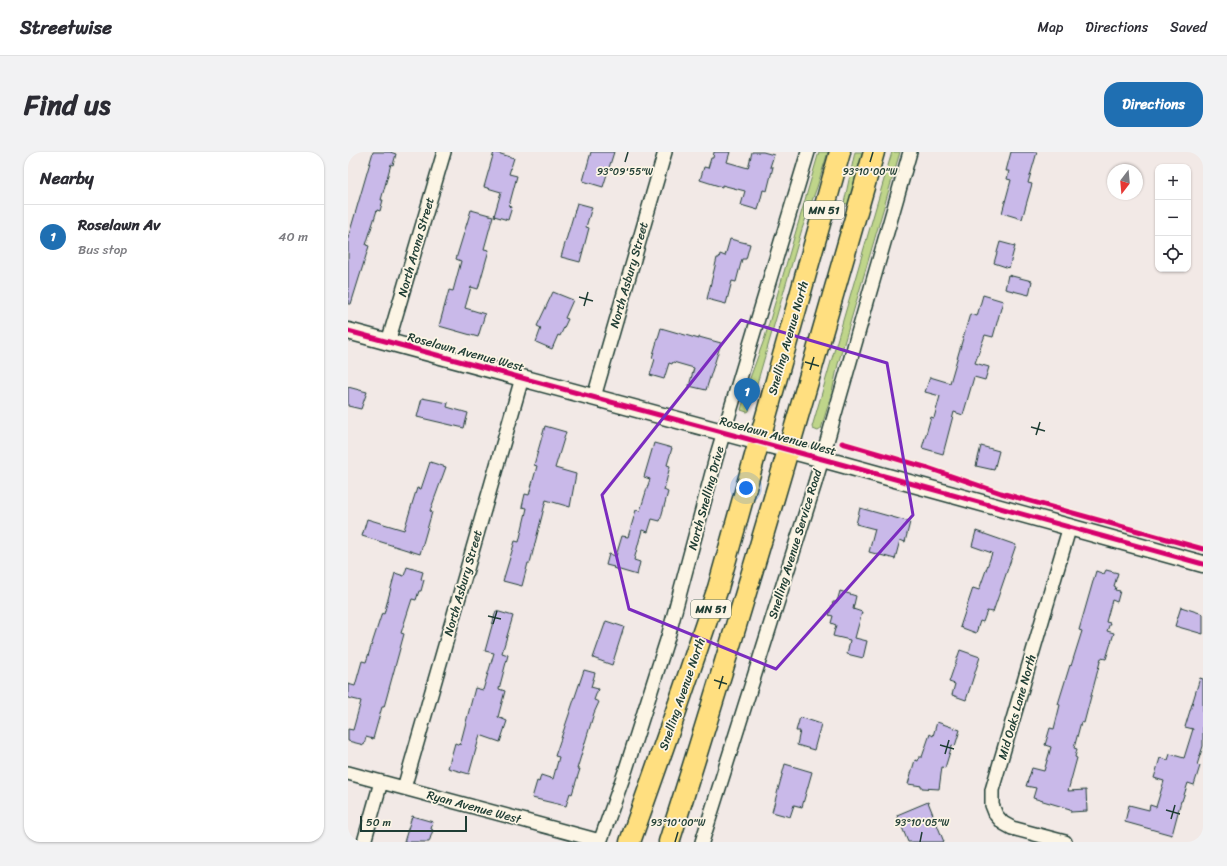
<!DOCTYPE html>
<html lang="en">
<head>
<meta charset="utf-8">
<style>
  body { margin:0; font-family:Sriracha,sans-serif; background:#f2f2f3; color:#2b2b33 }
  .controls { position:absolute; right:12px; top:12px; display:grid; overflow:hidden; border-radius:8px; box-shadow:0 1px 3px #0004 }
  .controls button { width:36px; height:36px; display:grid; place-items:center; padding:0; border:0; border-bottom:1px solid #e1e1e2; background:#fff; color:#2b2b33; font:20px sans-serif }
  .compass { position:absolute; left:759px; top:12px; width:36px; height:36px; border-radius:50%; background:#fff; box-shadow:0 1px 3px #0004; rotate:196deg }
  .scale { position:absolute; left:12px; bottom:10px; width:107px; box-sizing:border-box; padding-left:4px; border:2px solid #1f3d34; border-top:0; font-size:11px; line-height:14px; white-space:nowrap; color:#1f3d34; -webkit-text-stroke:3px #fcf5e5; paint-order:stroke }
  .you { position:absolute; left:398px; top:336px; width:14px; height:14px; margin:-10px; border:3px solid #fff; border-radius:50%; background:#1a73e8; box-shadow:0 0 0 6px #1a73e833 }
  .badge { display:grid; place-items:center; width:26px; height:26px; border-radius:50%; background:#1f6fb2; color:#fff; font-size:13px; font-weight:700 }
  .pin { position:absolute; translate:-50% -33px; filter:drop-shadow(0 1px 2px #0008) }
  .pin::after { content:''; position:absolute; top:21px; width:14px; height:12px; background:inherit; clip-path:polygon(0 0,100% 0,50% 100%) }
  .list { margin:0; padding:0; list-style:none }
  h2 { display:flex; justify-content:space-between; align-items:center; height:52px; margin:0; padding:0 16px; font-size:17px }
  h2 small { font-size:13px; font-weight:400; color:#7c7c81 }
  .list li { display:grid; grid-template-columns:26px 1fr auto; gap:12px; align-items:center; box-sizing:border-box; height:64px; padding:0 16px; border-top:1px solid #e1e1e2 }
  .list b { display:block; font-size:15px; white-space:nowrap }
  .list p { margin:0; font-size:13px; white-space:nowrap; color:#7c7c81 }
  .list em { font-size:13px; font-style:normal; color:#7c7c81 }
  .icon { flex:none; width:22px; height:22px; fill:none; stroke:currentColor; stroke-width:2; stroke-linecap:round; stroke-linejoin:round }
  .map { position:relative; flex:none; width:855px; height:690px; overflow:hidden; border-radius:16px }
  header { display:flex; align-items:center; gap:24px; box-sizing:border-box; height:56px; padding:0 20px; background:#fff; border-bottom:1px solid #e1e1e2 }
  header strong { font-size:19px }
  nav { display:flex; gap:22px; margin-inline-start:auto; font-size:14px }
  .intro { display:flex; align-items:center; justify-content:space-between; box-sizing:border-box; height:96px; padding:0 24px }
  h1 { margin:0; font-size:28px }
  .button { padding:10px 18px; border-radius:16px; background:#1f6fb2; color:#fff; font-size:14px; font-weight:700 }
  main { display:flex; gap:24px; padding:0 24px }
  aside { flex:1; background:#fff; border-radius:16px; box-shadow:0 1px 3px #0004 }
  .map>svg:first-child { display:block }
  .green { fill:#bfd58a; stroke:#6f895f }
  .building { fill:#c9b9e9; stroke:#1f3d34 }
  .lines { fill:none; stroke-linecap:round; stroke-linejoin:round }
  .minor-casing { stroke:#1f3d34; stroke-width:16 }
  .tertiary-casing { stroke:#1f3d34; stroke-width:19 }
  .primary-casing { stroke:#1f3d34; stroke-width:23 }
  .minor { stroke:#fcf5e5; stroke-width:13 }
  .tertiary { stroke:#fcf5e5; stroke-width:16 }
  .primary { stroke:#ffdf80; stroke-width:20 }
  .cycleway-casing { stroke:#fcf5e5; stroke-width:8 }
  .cycleway { stroke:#d6006c; stroke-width:5 }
  .marked { fill:none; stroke:#7b2cbf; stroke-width:3; stroke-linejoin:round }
  .ticks { fill:none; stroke:#1f3d34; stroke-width:1.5 }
  .labels { text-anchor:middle; stroke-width:3.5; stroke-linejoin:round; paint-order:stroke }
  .shield { fill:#fcf5e5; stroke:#617469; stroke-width:1 }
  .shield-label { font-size:11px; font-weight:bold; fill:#1f3d34 }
  .street-label { font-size:12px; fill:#1f3d34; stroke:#fcf5e5 }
  .ticks-label { font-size:10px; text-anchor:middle; fill:#1f3d34; stroke:#fcf5e5; stroke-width:3.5; stroke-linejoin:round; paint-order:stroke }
</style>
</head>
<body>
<header>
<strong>Streetwise</strong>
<nav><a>Map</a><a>Directions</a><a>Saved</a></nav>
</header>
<div class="intro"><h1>Find us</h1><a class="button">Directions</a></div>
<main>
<aside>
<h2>Nearby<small></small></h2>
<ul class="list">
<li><span class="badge">1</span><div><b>Roselawn Av</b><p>Bus stop</p></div><em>40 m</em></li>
</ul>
</aside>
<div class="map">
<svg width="855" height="690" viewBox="0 0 855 690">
  <rect width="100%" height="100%" fill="#f2e9e6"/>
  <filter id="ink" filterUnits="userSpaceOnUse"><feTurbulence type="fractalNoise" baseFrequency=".025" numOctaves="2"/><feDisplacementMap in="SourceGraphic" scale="8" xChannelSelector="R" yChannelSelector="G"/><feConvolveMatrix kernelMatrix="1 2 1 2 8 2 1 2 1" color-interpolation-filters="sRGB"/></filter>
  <g filter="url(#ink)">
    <path class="green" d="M 471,0 L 480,0 L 469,35 L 454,77 L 401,259 L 399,260 L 393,258 L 402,226 L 417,185 Z
      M 507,0 L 518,0 L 502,53 L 496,51 Z
      M 544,0 L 552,0 L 490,212 L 484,240 L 473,277 L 470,279 L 465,277 L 464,275 Z"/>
    <path class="building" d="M 25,0 L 42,0 L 48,2 L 45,13 L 43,12 L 33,48 L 35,48 L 32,59 L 29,58 L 18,93 L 21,94 L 3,152 L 0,152 L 0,86 Z
      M 146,0 L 166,6 L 161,22 L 169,24 L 161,54 L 164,55 L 160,68 L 146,64 L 153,40 L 136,35 Z
      M 243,0 L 266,0 L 255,35 L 235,29 Z
      M 366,0 L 382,0 L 379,10 L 400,16 L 404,0 L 415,0 L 426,3 L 422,15 L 425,15 L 419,39 L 415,38 L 410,58 L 393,53 L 397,39 L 374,33 L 374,35 L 352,28 L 356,15 L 360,16 L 363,6 L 365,6 Z
      M 663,0 L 689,0 L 680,31 L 684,32 L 674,67 L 654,61 L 663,28 L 659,27 L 661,19 L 658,19 Z
      M 229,51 L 244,55 L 238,75 L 241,76 L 232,110 L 213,105 Z
      M 123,58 L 145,64 L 136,97 L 141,98 L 130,137 L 123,135 L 117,156 L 137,162 L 130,185 L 91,174 L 101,138 L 105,139 L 113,109 L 108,107 Z
      M 382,87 L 402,92 L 398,107 L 394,107 L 388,130 L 384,129 L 378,152 L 359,147 L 369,106 L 371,106 L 372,102 L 377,104 Z
      M 652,90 L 667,94 L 661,116 L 646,111 Z
      M 660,123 L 684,129 L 681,143 L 657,137 Z
      M 205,140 L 225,148 L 217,166 L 220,167 L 212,184 L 210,183 L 204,197 L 188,190 L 193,176 L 189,174 Z
      M 635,143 L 655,149 L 645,185 L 637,183 L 627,211 L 641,215 L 637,228 L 626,225 L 615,263 L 606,260 L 595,302 L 574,296 L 583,265 L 586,266 L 592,244 L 577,240 L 582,225 L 602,231 L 622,162 L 629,164 Z
      M 313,176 L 351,187 L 351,185 L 373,191 L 358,238 L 341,234 L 346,216 L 325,210 L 324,212 L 321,211 L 316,227 L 302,223 L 307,207 L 304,206 Z
      M 0,235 L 19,240 L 13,257 L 0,254 Z
      M 74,246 L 100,251 L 99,255 L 120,261 L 116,276 L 69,265 Z
      M 197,274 L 218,280 L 207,316 L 228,322 L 222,355 L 198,348 L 182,411 L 180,411 L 174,434 L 155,429 L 167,389 L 171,390 L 179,356 L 174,355 L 177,342 L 181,343 L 189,314 L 186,313 Z
      M 306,291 L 324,296 L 319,313 L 322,314 L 316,338 L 320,340 L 312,369 L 304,367 L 300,380 L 294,378 L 286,408 L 292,410 L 289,423 L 265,416 L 266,415 L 258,413 L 261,402 L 268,404 L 274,384 L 280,385 L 288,358 L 292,359 L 302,327 L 296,325 Z
      M 633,294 L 651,299 L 646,318 L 628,314 Z
      M 82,310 L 98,315 L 82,359 L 84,360 L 72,402 L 14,384 L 19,367 L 56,378 L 69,336 L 73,337 Z
      M 512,356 L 562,370 L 557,390 L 552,388 L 547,407 L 521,400 L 527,377 L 508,372 Z
      M 628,379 L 668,393 L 645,460 L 639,459 L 635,470 L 632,469 L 628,481 L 612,475 L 625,436 L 631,438 L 644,401 L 624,394 Z
      M 59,415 L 75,420 L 73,427 L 76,428 L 73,439 L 71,439 L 68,448 L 64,447 L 53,481 L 56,482 L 36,555 L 34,555 L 25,587 L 18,585 L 16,593 L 0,589 L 0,577 L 5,578 L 13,549 L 0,546 L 0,532 L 7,534 L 14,509 L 18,510 L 34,461 L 36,462 L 47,421 L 56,424 Z
      M 758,418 L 770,421 L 766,434 L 768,435 L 767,438 L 772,439 L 769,450 L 764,448 L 758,470 L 762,471 L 759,479 L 766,481 L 758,507 L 753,506 L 736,571 L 733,570 L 726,596 L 729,597 L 727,605 L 729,606 L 720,639 L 738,638 L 739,659 L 723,660 L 722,657 L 685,646 L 688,636 L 678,634 L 684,616 L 696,619 L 703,595 L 697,593 L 702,576 L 706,577 L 712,553 L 710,552 L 722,513 L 723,514 L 734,479 L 731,478 L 748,419 L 756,422 Z
      M 492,439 L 508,444 L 505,457 L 514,460 L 507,486 L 519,489 L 515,506 L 499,502 L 502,488 L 485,484 L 488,473 L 483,471 L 485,464 L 481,463 L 485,450 L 489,450 Z
      M 833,455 L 855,462 L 855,482 L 827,474 Z
      M 148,459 L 165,464 L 154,501 L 160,503 L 151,537 L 157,539 L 150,565 L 159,569 L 152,590 L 132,583 L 121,622 L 100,616 L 107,591 L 112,593 L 127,536 L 135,538 L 146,501 L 137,499 Z
      M 258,469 L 276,475 L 264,513 L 245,506 Z
      M 612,498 L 632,505 L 618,548 L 604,543 L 607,532 L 601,530 Z
      M 236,518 L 247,521 L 243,535 L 250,537 L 246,548 L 251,550 L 246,561 L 229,617 L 232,617 L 224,642 L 222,641 L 218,654 L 184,646 L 189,629 L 191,630 L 193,623 L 205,627 L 211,605 L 207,604 Z
      M 852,526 L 855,527 L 855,594 L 849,613 L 852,614 L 846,633 L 840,631 L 834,649 L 833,649 L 824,683 L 777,670 L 781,653 L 801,658 L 802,653 L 808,655 L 816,629 L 806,626 L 812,606 L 820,608 L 822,602 L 836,606 L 845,577 L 837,575 Z
      M 452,565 L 473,572 L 466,598 L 449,593 L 452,579 L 448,579 Z
      M 589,570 L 612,578 L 607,594 L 604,593 L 597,616 L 594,615 L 591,637 L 574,636 L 574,634 L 560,632 L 567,608 L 570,609 L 571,605 L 574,605 L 582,582 L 585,584 Z
      M 437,612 L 464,620 L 454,655 L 446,653 L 442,665 L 424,660 Z
      M 580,650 L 596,690 L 560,690 L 549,663 Z
      M 64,664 L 85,670 L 83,677 L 85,678 L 81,690 L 56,690 Z"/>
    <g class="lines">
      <defs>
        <path id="minor" d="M 40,190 L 96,0
          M 246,245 L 317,0
          M 0,621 L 252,689
          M 56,636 L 174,226
          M 16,690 L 33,630
          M 252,690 L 278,617 L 320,485 L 368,306 L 460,0
          M 354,690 L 467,331 L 562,0
          M 717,690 L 664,676 L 655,671 L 648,663 L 644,653 L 644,638 L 722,374"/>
        <path id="tertiary" d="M 0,179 L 489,311 L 855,412"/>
        <path id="primary" d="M 282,690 L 325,568 L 370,436 L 492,0
          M 321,690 C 394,461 460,231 526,0"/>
      </defs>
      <use href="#minor" class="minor-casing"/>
      <use href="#tertiary" class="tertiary-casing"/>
      <use href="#primary" class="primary-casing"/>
      <use href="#minor" class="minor"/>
      <use href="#tertiary" class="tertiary"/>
      <use href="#primary" class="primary"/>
      <defs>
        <path id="cycleway" d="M 0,179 L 489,311 L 855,412
          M 494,291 L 580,316 L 653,341 L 855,397"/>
      </defs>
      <use href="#cycleway" class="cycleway-casing"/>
      <use href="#cycleway" class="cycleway"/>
    </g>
  </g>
  <path class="marked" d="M 393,168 L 539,211 L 565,363 L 428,517 L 281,457 L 254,343 Z"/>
  <path class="ticks" d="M 277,10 L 280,0M 522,10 L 525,0M 231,145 L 245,149M 236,154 L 240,140M 457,210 L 471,214M 462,218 L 466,205M 683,275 L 697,279M 688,283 L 692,270M 140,464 L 153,467M 145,472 L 149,459M 366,528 L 379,532M 371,537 L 375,524M 592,593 L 606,597M 597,602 L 601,588M 818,658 L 832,662M 823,667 L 827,653M 327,690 L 330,680M 572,690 L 574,680"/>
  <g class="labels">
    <g class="shield">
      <rect x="456" y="49" width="40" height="18" rx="3"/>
      <rect x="343" y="448" width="40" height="18" rx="3"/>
    </g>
    <g class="shield-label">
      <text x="476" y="62">MN 51</text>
      <text x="363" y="461">MN 51</text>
    </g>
    <g class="street-label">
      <text transform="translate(68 95) rotate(-74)" y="4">North Arona Street</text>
      <text transform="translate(281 123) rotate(-74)" y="4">North Asbury Street</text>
      <text transform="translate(440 186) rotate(-74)" y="4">Snelling Avenue North</text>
      <text transform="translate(118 200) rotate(15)" y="4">Roselawn Avenue West</text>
      <text transform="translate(430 284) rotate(15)" y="4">Roselawn Avenue West</text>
      <text transform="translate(358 346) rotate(-75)" y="4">North Snelling Drive</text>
      <text transform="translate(447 392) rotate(-73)" y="4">Snelling Avenue Service Road</text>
      <text transform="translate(115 431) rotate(-74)" y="4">North Asbury Street</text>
      <text transform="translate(334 542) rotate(-71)" y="4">Snelling Avenue North</text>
      <text transform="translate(669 555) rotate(-74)" y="4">Mid Oaks Lane North</text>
      <text transform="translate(126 655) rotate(15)" y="4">Ryan Avenue West</text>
    </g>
  </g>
  <g class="ticks-label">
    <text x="277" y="23">93°09'55"W</text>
    <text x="522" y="23">93°10'00"W</text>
    <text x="330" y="674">93°10'00"W</text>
    <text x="574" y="674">93°10'05"W</text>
  </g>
</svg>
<div class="controls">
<button>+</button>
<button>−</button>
<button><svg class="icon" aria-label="locate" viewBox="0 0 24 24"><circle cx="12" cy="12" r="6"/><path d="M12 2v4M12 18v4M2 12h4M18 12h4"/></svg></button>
</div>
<svg class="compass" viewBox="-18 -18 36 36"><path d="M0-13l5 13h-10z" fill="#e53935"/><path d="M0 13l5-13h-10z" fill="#7c7c81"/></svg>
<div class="scale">50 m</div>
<div class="you"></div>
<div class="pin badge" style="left:399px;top:259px">1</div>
</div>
</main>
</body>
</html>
